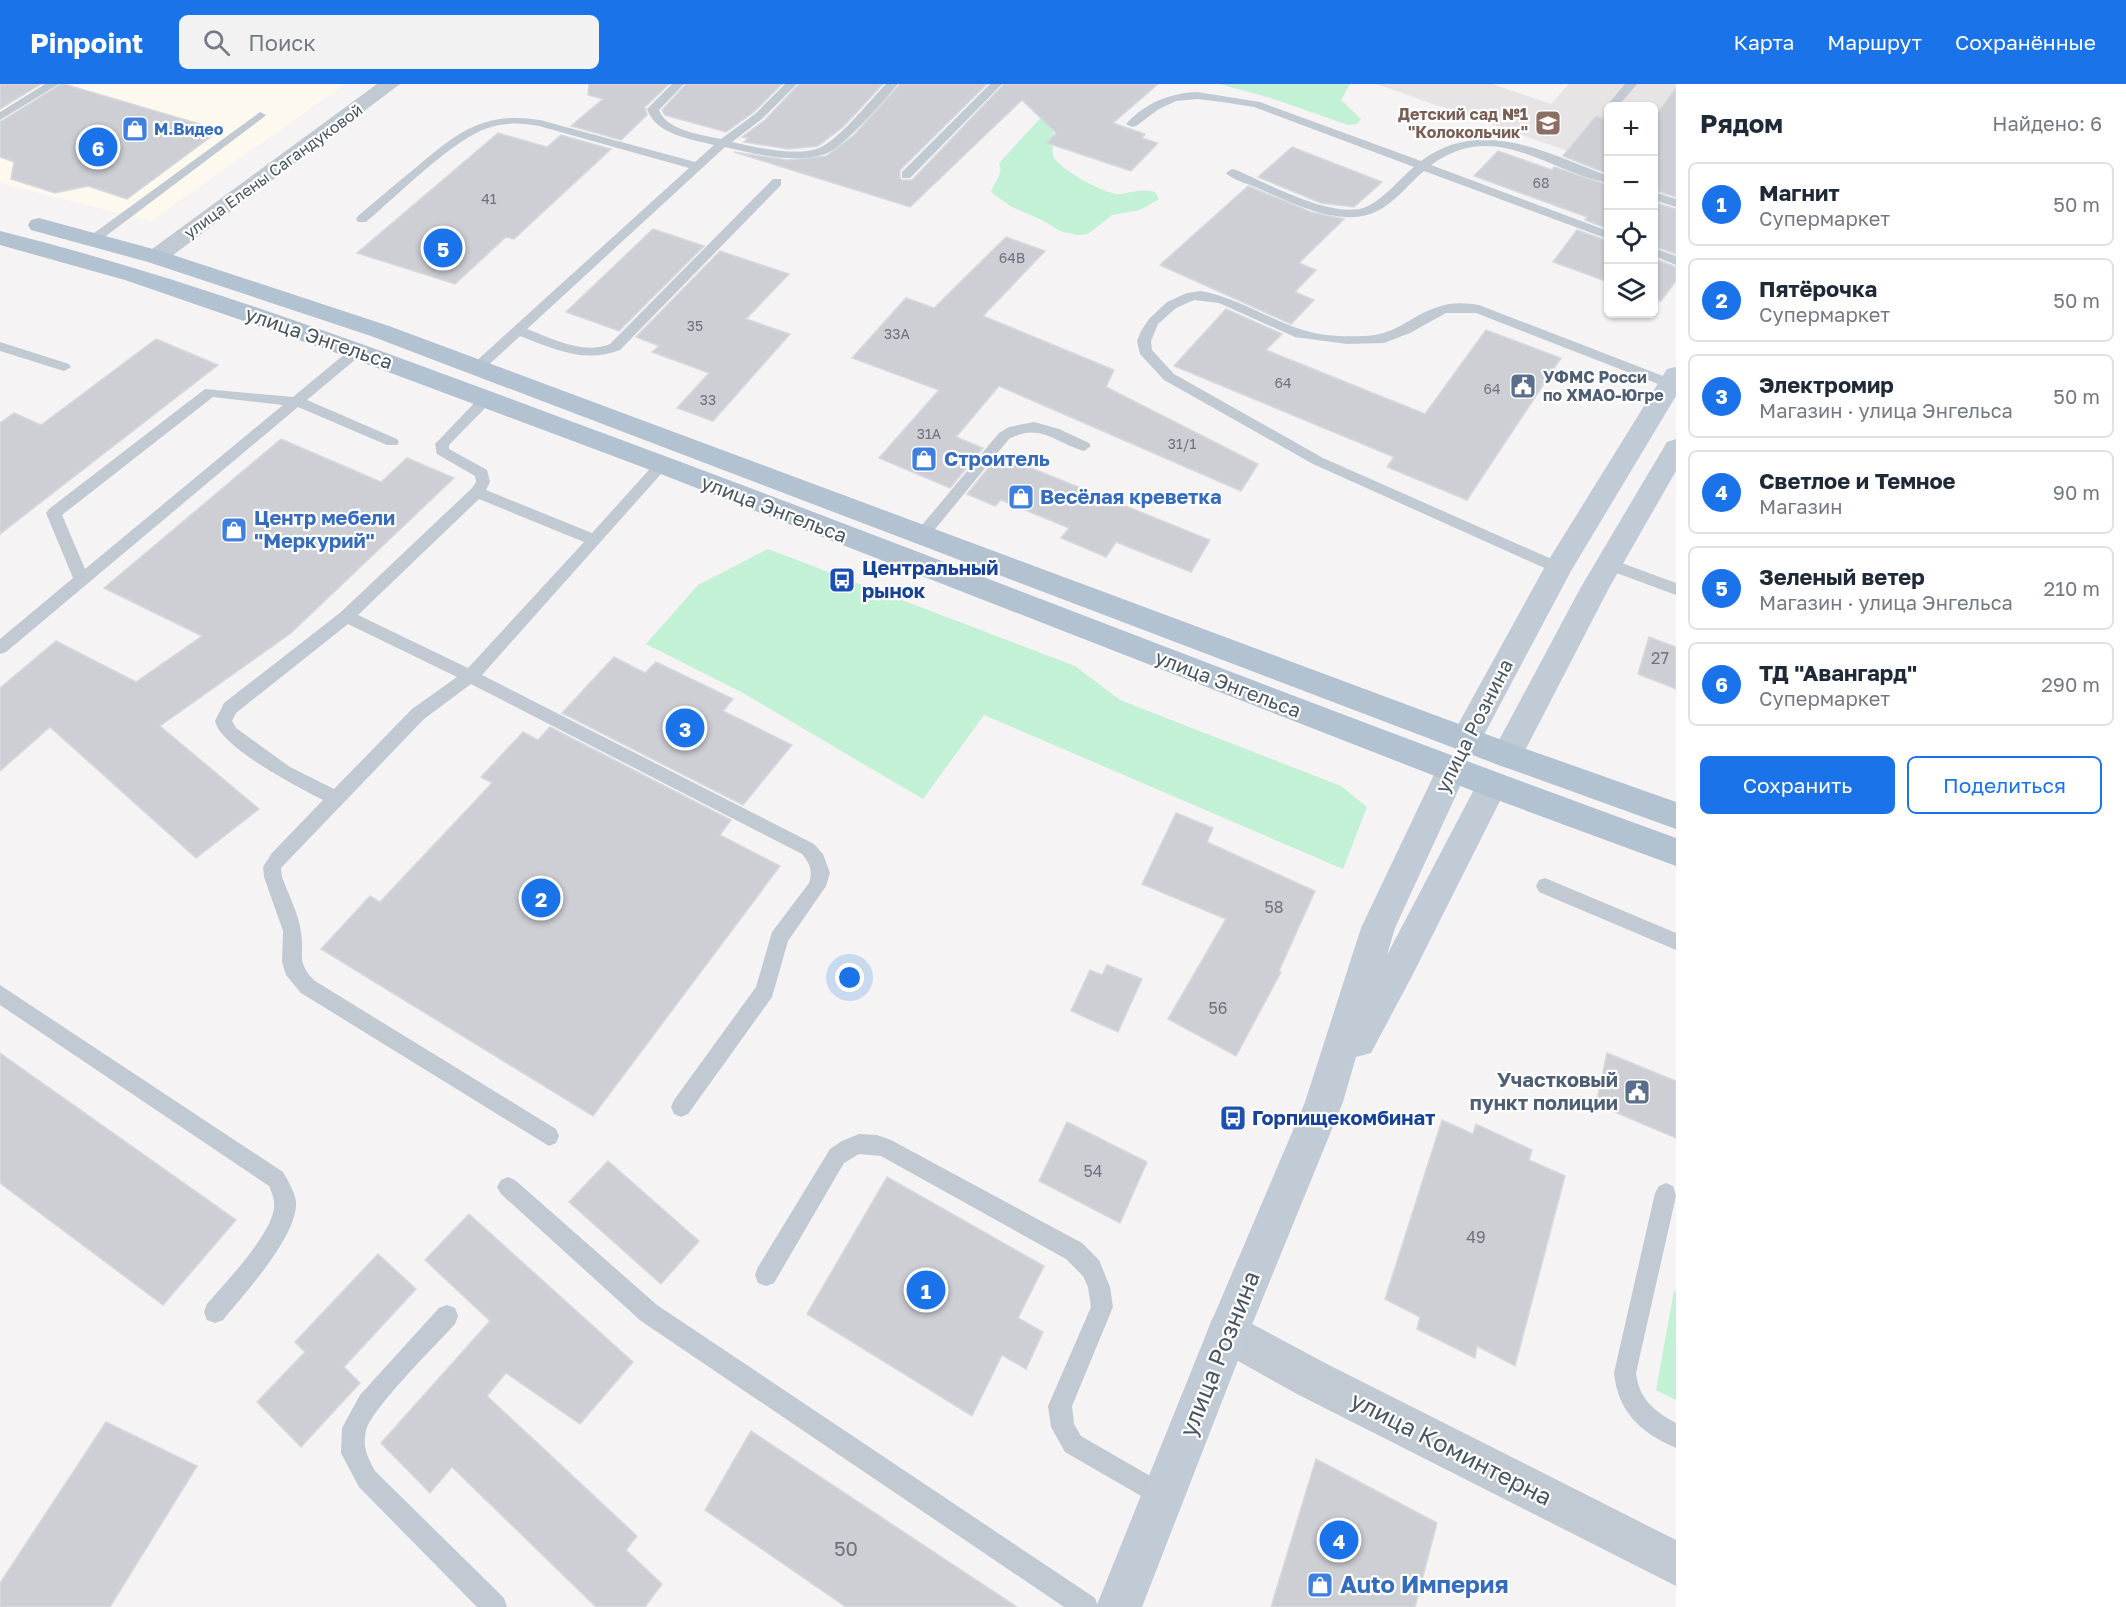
<!DOCTYPE html>
<html lang="ru">
<meta charset="utf-8">
<style>
body{margin:0;font-family:"Golos Text",sans-serif;background:#f2f2f3;color:#1f2937}
.controls{position:absolute;right:18px;top:18px;display:grid;overflow:hidden;border-radius:9px;box-shadow:0 2px 4px #0004}
.controls button{width:54px;height:54px;display:grid;place-items:center;padding:0;border:0;border-bottom:2px solid #e0e1e3;background:#fff;color:#1f2937;font:30px sans-serif}
.you{position:absolute;left:850px;top:894px;width:21px;height:21px;margin:-15px;border:4px solid #fff;border-radius:50%;background:#1a73e8;box-shadow:0 0 0 9px #1a73e833}
.badge{display:grid;place-items:center;width:39px;height:39px;border-radius:50%;background:#1a73e8;color:#fff;font-size:20px;font-weight:700}
.pin{position:absolute;translate:-50% -50%;border:3px solid #fff;box-shadow:0 2px 6px #0006}
.list{margin:0;padding:0;list-style:none}
h2{display:flex;justify-content:space-between;align-items:center;height:78px;margin:0;padding:0 24px;font-size:26px}
h2 small{font-size:20px;font-weight:400;color:#747a83}
.list li{display:grid;grid-template-columns:39px 1fr auto;gap:18px;align-items:center;box-sizing:border-box;height:84px;margin:0 12px 12px;padding:0 12px;border:2px solid #e0e1e3;border-radius:9px}
.list b{display:block;font-size:22px;white-space:nowrap}
.list p{margin:0;font-size:20px;white-space:nowrap;color:#747a83}
.list em{font-size:20px;font-style:normal;color:#747a83}
.actions{display:flex;gap:12px;padding:18px 24px}
.actions a{flex:1;padding:14px 0;border:2px solid #1a73e8;border-radius:9px;text-align:center;font-size:21px;color:#1a73e8}
.actions .main{background:#1a73e8;color:#fff}
.icon{flex:none;width:33px;height:33px;fill:none;stroke:currentColor;stroke-width:2;stroke-linecap:round;stroke-linejoin:round}
.map{position:relative;flex:none;width:1676px;height:1523px;overflow:hidden}
header{display:flex;align-items:center;gap:36px;box-sizing:border-box;height:84px;padding:0 30px;background:#1a73e8;color:#fff}
header strong{font-size:28px}
nav{display:flex;gap:33px;margin-inline-start:auto;font-size:21px}
.search{width:420px;height:54px;background:#f2f2f3;display:flex;align-items:center;gap:15px;box-sizing:border-box;padding:0 21px;border-radius:9px;color:#747a83;font-size:22px}
main{display:flex}
aside{flex:1;background:#fff}
.map>svg:first-child{display:block}
.commercial{fill:#fdf9ef}
.education{fill:#e6e4e5}
.green{fill:#c3f1d5}
.building{fill:#cdcfd5;stroke:#d7d9de;stroke-width:1.5}
.lines{fill:none;stroke-linecap:round;stroke-linejoin:round}
.service{fill:#c1cad2;fill-rule:evenodd}
.minor{fill:#c1cad2;fill-rule:evenodd}
.tertiary{fill:#c1cad2;fill-rule:evenodd}
.secondary{fill:#c1cbd6;fill-rule:evenodd}
.primary{fill:#b3c2d1;fill-rule:evenodd}
.labels{text-anchor:middle;stroke-width:4.5;stroke-linejoin:round;paint-order:stroke}
.far-number-label{font-size:14px;fill:#6b747e}
.far-education-label{font-size:16px;font-weight:bold;fill:#785e54;stroke:#fff;text-anchor:end}
.far-shop-label{font-size:16px;font-weight:bold;fill:#366cbe;stroke:#fff;text-anchor:start}
.far-street-label{font-size:16px;fill:#4a5661;stroke:#fff}
.far-service-label{font-size:16px;font-weight:bold;fill:#4e5e75;stroke:#fff;text-anchor:start}
.number-label{font-size:16px;fill:#6b747e}
.street-label{font-size:20px;fill:#4a5661;stroke:#fff}
.shop-label{font-size:20px;font-weight:bold;fill:#366cbe;stroke:#fff;text-anchor:start}
.transit-label{font-size:20px;font-weight:bold;fill:#164399;stroke:#fff;text-anchor:start}
.service-label{font-size:20px;font-weight:bold;fill:#4e5e75;stroke:#fff;text-anchor:end}
.near-number-label{font-size:20px;fill:#6b747e}
.near-street-label{font-size:24px;fill:#4a5661;stroke:#fff}
.near-shop-label{font-size:24px;font-weight:bold;fill:#366cbe;stroke:#fff;text-anchor:start}
</style>
<header>
<strong>Pinpoint</strong>
<div class="search"><svg class="icon" aria-label="search" viewBox="0 0 24 24"><circle cx="10" cy="10" r="6"/><path d="M15 15l6 6"/></svg>Поиск</div>
<nav><a>Карта</a><a>Маршрут</a><a>Сохранённые</a></nav>
</header>
<main>
<div class="map">
<svg width="1676" height="1523" viewBox="0 0 1676 1523">
<rect width="100%" height="100%" fill="#f5f3f3"/>
<!-- commercial -->
<polygon class="commercial" points="28,0 345,0 151,137 0,99 0,17"/>
<!-- education -->
<polygon class="education" points="1376,0 1492,0 1551,20 1569,0 1676,0 1676,104 1654,96 1654,22 1608,22 1608,81"/>
<!-- green -->
<g class="green">
<path d="M1072,0H1081L1054,29C1054,38 1052,64 1053,71C1055,83 1106,111 1119,110C1133,109 1139,104 1155,108L1159,115L1140,126L1112,131L1088,150L1078,151L1060,147L1042,136L1010,122L991,108C994,98 1004,90 999,79Z"/>
<polygon points="1219,0 1350,0 1341,16 1361,35 1357,40 1348,41 1271,14"/>
<polygon points="768,465 1075,582 1120,616 1341,702 1367,723 1343,785 984,631 923,715 743,609 646,560 698,501"/>
<polygon points="1674,1207 1676,1208 1676,1316 1656,1306"/>
</g>
<!-- building -->
<g class="building">
<polygon points="0,0 41,0 0,25"/>
<polygon points="61,0 64,0 220,46 127,115 88,102 55,109 11,95 14,78 0,73 0,38"/>
<polygon points="589,0 669,0 645,23 647,31 621,56 571,42 603,15 588,11"/>
<polygon points="686,0 782,0 754,28 726,48 665,31 662,26"/>
<polygon points="799,0 883,0 843,43 818,62 788,65 744,58 748,54 742,53 765,36"/>
<polygon points="900,0 987,0 900,86 900,94 902,96 912,96 1004,0 1158,0 1113,39 1145,50 1142,54 1158,59 1131,87 1047,59 1056,49 1022,16 910,123 734,68 788,76 826,72 854,51"/>
<polygon points="1676,4 1676,113 1653,106 1653,35"/>
<polygon points="1596,32 1608,36 1608,90 1563,72"/>
<polygon points="498,49 547,63 561,51 611,65 514,155 506,153 455,200 357,169"/>
<polygon points="1292,63 1382,98 1354,123 1321,119 1258,93"/>
<polygon points="1498,67 1552,86 1554,83 1608,101 1608,145 1585,136 1587,133 1474,92"/>
<polygon points="1248,102 1311,128 1344,135 1299,179 1316,186 1295,208 1314,216 1291,240 1160,181"/>
<polygon points="1653,118 1676,125 1676,170 1653,162"/>
<polygon points="653,145 704,162 619,247 566,228"/>
<polygon points="1577,146 1608,157 1608,198 1553,178"/>
<polygon points="1006,153 1045,167 983,232 1114,286 1106,303 1258,380 1241,407 999,302 956,353 983,364 950,404 879,374 939,306 852,274 906,214 934,224"/>
<polygon points="720,167 789,190 746,235 790,250 713,337 677,324 709,289 652,268 659,262 636,253"/>
<polygon points="1653,174 1676,183 1676,197 1661,217 1653,214"/>
<polygon points="1226,225 1282,250 1266,266 1425,330 1486,246 1561,274 1467,416 1387,383 1394,373 1174,282"/>
<polygon points="156,255 218,281 0,450 0,339 14,329 41,341"/>
<polygon points="281,355 381,398 407,374 454,394 291,549 160,642 259,725 196,774 50,643 0,687 0,604 56,557 136,598 202,552 104,504"/>
<polygon points="999,371 1210,456 1191,488 1116,458 1106,473 1061,454 1069,444 1001,416 995,422 967,410"/>
<polygon points="1649,553 1676,563 1676,605 1638,590"/>
<polygon points="614,573 645,589 656,578 733,615 723,627 792,661 743,721 562,629"/>
<polygon points="550,643 731,736 720,751 780,782 593,1032 321,865 370,812 380,818 492,699 481,693 523,648 538,656"/>
<polygon points="1176,729 1213,744 1207,758 1315,807 1279,887 1281,888 1236,972 1168,935 1226,835 1142,800"/>
<polygon points="1107,881 1142,895 1118,948 1071,927 1090,886 1102,891"/>
<polygon points="0,969 236,1136 163,1221 0,1099"/>
<polygon points="1607,969 1676,997 1676,1054 1596,1020"/>
<polygon points="1442,1036 1473,1050 1476,1040 1532,1066 1529,1076 1565,1092 1515,1282 1477,1262 1475,1274 1417,1245 1420,1233 1385,1215"/>
<polygon points="1067,1038 1147,1078 1120,1139 1039,1097"/>
<polygon points="608,1077 699,1157 661,1200 569,1118"/>
<polygon points="887,1093 1044,1182 1018,1234 1043,1248 1026,1285 1002,1271 972,1332 807,1230"/>
<polygon points="469,1130 633,1278 580,1340 506,1289 487,1312 637,1452 626,1466 662,1500 645,1523 596,1523 452,1383 430,1409 381,1359 490,1237 425,1176"/>
<polygon points="378,1170 416,1205 344,1283 360,1299 301,1363 257,1318 305,1268 295,1258"/>
<polygon points="106,1338 197,1382 110,1523 0,1523 0,1499"/>
<polygon points="751,1347 1017,1523 846,1523 705,1426"/>
<polygon points="1316,1375 1437,1439 1415,1523 1271,1523"/>
</g>
<g class="lines">
<!-- service -->
<g class="service">
<polygon points="45,0 59,0 0,36 0,28"/>
<path d="M672,0H684L659,26C666,46 701,51 721,55L755,30L785,0H797L763,34L732,58C754,63 798,73 819,64C839,56 870,16 886,0H898C885,16 843,64 825,70C794,80 756,70 725,63L527,245C554,255 582,271 610,260L773,95H781V101L620,266C584,280 554,265 520,252L483,286H473L471,283L473,280L689,84L539,42C522,39 505,38 488,44C453,55 397,112 366,138H358L356,135L358,132C378,115 398,98 419,81C458,48 485,27 540,36L695,78L714,61C691,55 656,51 647,25Z"/>
<polygon points="990,0 1002,0 910,94 902,94 902,88"/>
<polygon points="1625,0 1637,0 1619,21 1611,21 1609,19"/>
<path d="M1197,8L1260,18L1421,77C1481,32 1547,69 1608,92V99C1546,87 1495,34 1431,81L1608,147V155L1424,87C1407,101 1392,123 1370,130C1334,142 1288,117 1255,103C1246,99 1233,96 1226,89L1232,85L1236,86C1267,99 1336,138 1368,122C1386,113 1399,95 1414,83L1254,23L1222,18L1197,15L1176,17L1159,25L1136,42L1132,43L1126,40C1145,19 1170,9 1197,8Z"/>
<polygon points="260,28 266,31 264,33 98,158 90,158 88,155 90,152"/>
<polygon points="1654,108 1676,115 1676,123 1654,116"/>
<polygon points="1654,164 1676,172 1676,181 1654,172"/>
<path d="M1201,207C1238,214 1268,235 1303,246C1321,252 1344,253 1363,252C1396,252 1409,232 1438,223C1452,218 1465,219 1479,221L1676,297V303H1666L1476,229H1446L1410,249L1384,259L1347,260L1295,253L1219,219L1194,216L1176,224L1158,240L1151,257L1152,266L1174,290L1323,374L1563,480L1566,484L1563,488L1558,490L1313,380L1164,296L1140,270L1137,257L1141,247L1149,235L1167,218L1187,209Z"/>
<polygon points="0,258 69,280 71,283 64,287 0,267"/>
<path d="M357,263L362,264L364,267L362,270L307,316L397,355L399,358L397,361H387L298,323L6,568L0,570V555L73,494L46,429L49,425L205,305L293,313L352,264ZM213,313L283,321L85,485L62,431Z"/>
<path d="M486,310L491,312L493,315L491,318L449,361V365L487,386L490,398L486,406L592,449L657,377H667L669,381L482,591L814,760L823,770L830,789L826,802L788,857L772,913L688,1030L681,1033L674,1030L671,1023L674,1016L756,903L772,848L809,799C813,786 810,780 802,770L471,600L424,635L281,784L282,793C288,810 299,830 301,848C305,872 295,877 315,897L556,1045L559,1052L556,1059L549,1062L301,909L286,891L282,878L283,847L264,793L263,783L272,769L323,716C298,703 221,664 215,637L224,619L341,528L472,404L476,398L475,392L437,370L435,360L481,312ZM479,415L584,458L468,584L358,531ZM348,540L457,593L412,625L334,705L290,683L236,644L232,637L236,629Z"/>
<path d="M1034,338L1059,345L1089,359L1091,362L1084,367C1055,359 1040,338 1009,355L927,455H917L914,451L917,447L999,349L1009,343Z"/>
<polygon points="1608,474 1676,499 1676,511 1603,484 1600,480 1603,476"/>
<polygon points="1545,794 1676,849 1676,866 1539,808 1536,802 1539,796"/>
<path d="M0,901L283,1088C288,1097 295,1108 296,1118C298,1152 244,1210 223,1236L215,1239L207,1236L204,1228L207,1220C226,1198 266,1156 273,1129C276,1119 273,1111 269,1102L0,921Z"/>
<polygon points="859,1050 877,1051 891,1056 1082,1159 1099,1176 1110,1203 1113,1223 1072,1322 1074,1340 1081,1352 1171,1404 1175,1412 1171,1420 1163,1424 1155,1420 1065,1368 1051,1343 1048,1322 1091,1223 1088,1203 1083,1192 1066,1175 881,1072 859,1070 844,1079 774,1199 766,1202 758,1199 755,1191 758,1183 830,1065 842,1057"/>
<polygon points="508,1093 515,1096 657,1221 1095,1514 1098,1523 1064,1523 641,1237 501,1110 497,1103 501,1096"/>
<path d="M1666,1099L1673,1102L1676,1112L1636,1289C1639,1315 1654,1327 1676,1339V1364C1641,1349 1618,1328 1614,1289L1655,1109L1659,1102Z"/>
<path d="M447,1221L455,1224L458,1232L455,1240C437,1260 370,1326 366,1347C362,1363 368,1374 375,1387L504,1514L507,1523H477L359,1403L341,1369L342,1344L360,1311L439,1224Z"/>
</g>
<!-- minor -->
<polygon class="minor" points="377,0 400,0 164,178 156,180 148,178 144,173 148,168"/>
<!-- tertiary -->
<polygon class="tertiary" points="1228,1227 1327,1280 1676,1456 1676,1502 1297,1310 1213,1263 1207,1248 1213,1233"/>
<!-- secondary -->
<g class="secondary">
<polygon points="1676,283 1676,312 1571,487 1477,664 1466,667 1455,664 1450,655 1548,477 1667,285"/>
<polygon points="1676,355 1676,387 1609,504 1518,680 1507,684 1496,680 1491,671 1581,503 1667,358"/>
<polygon points="1452,672 1463,676 1468,685 1395,844 1387,871 1481,692 1492,688 1503,692 1508,701 1412,892 1371,969 1356,973 1343,1018 1249,1248 1142,1523 1096,1523 1207,1248 1305,1018 1361,844 1441,676"/>
</g>
<!-- primary -->
<g class="primary">
<polygon points="39,134 164,168 389,242 1518,662 1676,718 1676,745 1496,680 371,252 148,178 31,146 28,141 31,136"/>
<path d="M0,147C209,199 410,278 611,352C967,484 1319,625 1676,754V782L1481,710L653,387L348,273L125,196L0,161Z"/>
</g>
</g>
<!-- icons -->
<defs>
<symbol id="school-square" viewBox="-11 -11 22 22"><rect x="-9" y="-9" width="18" height="18" rx="4" fill="#8d6e63" stroke="#fff"/><path d="M0-5L7-2L0 1L-7-2ZM-4 1L0 2.5L4 1V4Q0 6-4 4Z" fill="#fff"/></symbol>
<symbol id="shop-square" viewBox="-11 -11 22 22"><rect x="-9" y="-9" width="18" height="18" rx="4" fill="#3f7fe0" stroke="#fff"/><path d="M-5-2.5h2.3a2.7 3.5 0 0 1 5.4 0H5L5.5 6h-11ZM-1.5-2.5h3a1.5 2.3 0 0 0-3 0Z" fill="#fff"/></symbol>
<symbol id="civic-square" viewBox="-11 -11 22 22"><rect x="-9" y="-9" width="18" height="18" rx="4" fill="#5c6f8a" stroke="#fff"/><path d="M-.6-6.5H3V-4.5H.6V-3L4-1V1h2V6H-6V1h2V-1L-.6-3ZM-1.2 2.5V6h2.4V2.5Z" fill="#fff"/></symbol>
<symbol id="bus-square" viewBox="-11 -11 22 22"><rect x="-9" y="-9" width="18" height="18" rx="4" fill="#1a4fb4" stroke="#fff"/><path d="M-5-6H5V4H4V6H2V4H-2V6H-4V4H-5ZM-3.5-4V0h7V-4ZM-3.5 1.2v1.5H-2V1.2ZM2 1.2v1.5H3.5V1.2Z" fill="#fff"/></symbol>
</defs>
<g fill-rule="evenodd">
<use href="#school-square" x="1533" y="24" width="30" height="30"/>
<use href="#shop-square" x="120" y="30" width="30" height="30"/>
<use href="#civic-square" x="1508" y="287" width="30" height="30"/>
<use href="#shop-square" x="909" y="360" width="30" height="30"/>
<use href="#shop-square" x="1006" y="398" width="30" height="30"/>
<use href="#shop-square" x="219" y="431" width="30" height="30"/>
<use href="#bus-square" x="827" y="481" width="30" height="30"/>
<use href="#civic-square" x="1622" y="993" width="30" height="30"/>
<use href="#bus-square" x="1218" y="1019" width="30" height="30"/>
<use href="#shop-square" x="1305" y="1486" width="30" height="30"/>
</g>
<g class="labels">
<!-- far-number labels -->
<g class="far-number-label">
<text x="1541" y="104">68</text>
<text x="489" y="120">41</text>
<text x="1012" y="179">64В</text>
<text x="695" y="247">35</text>
<text x="897" y="255">33А</text>
<text x="1283" y="304">64</text>
<text x="1492" y="310">64</text>
<text x="708" y="321">33</text>
<text x="929" y="355">31А</text>
<text x="1182" y="365">31/1</text>
</g>
<!-- far-education labels -->
<g class="far-education-label">
<text x="1528" y="36">Детский сад №1<tspan x="1528" dy="18">"Колокольчик"</tspan></text>
</g>
<!-- far-shop labels -->
<g class="far-shop-label">
<text x="154" y="51">М.Видео</text>
</g>
<!-- far-street labels -->
<g class="far-street-label">
<text transform="translate(273 87) rotate(-36)" y="6">улица Елены Сагандуковой</text>
</g>
<!-- far-service labels -->
<g class="far-service-label">
<text x="1543" y="299">УФМС Росси<tspan x="1543" dy="18">по ХМАО-Югре</tspan></text>
</g>
<!-- number labels -->
<g class="number-label">
<text x="1660" y="580">27</text>
<text x="1274" y="829">58</text>
<text x="1218" y="930">56</text>
<text x="1093" y="1093">54</text>
<text x="1476" y="1159">49</text>
</g>
<!-- street labels -->
<g class="street-label">
<text transform="translate(319 254) rotate(19)" y="7">улица Энгельса</text>
<text transform="translate(774 425) rotate(21)" y="7">улица Энгельса</text>
<text transform="translate(1228 600) rotate(21)" y="7">улица Энгельса</text>
<text transform="translate(1474 642) rotate(-63)" y="7">улица Рознина</text>
</g>
<!-- shop labels -->
<g class="shop-label">
<text x="944" y="382">Строитель</text>
<text x="1040" y="420">Весёлая креветка</text>
<text x="254" y="441">Центр мебели<tspan x="254" dy="23">"Меркурий"</tspan></text>
</g>
<!-- transit labels -->
<g class="transit-label">
<text x="862" y="491">Центральный<tspan x="862" dy="23">рынок</tspan></text>
<text x="1252" y="1041">Горпищекомбинат</text>
</g>
<!-- service labels -->
<g class="service-label">
<text x="1618" y="1003">Участковый<tspan x="1618" dy="23">пункт полиции</tspan></text>
</g>
<!-- near-number labels -->
<g class="near-number-label">
<text x="846" y="1472">50</text>
</g>
<!-- near-street labels -->
<g class="near-street-label">
<text transform="translate(1220 1270) rotate(-68)" y="8">улица Рознина</text>
<text transform="translate(1451 1365) rotate(27)" y="8">улица Коминтерна</text>
</g>
<!-- near-shop labels -->
<g class="near-shop-label">
<text x="1340" y="1509">Auto Империя</text>
</g>
</g>
</svg>
<div class="controls">
<button>+</button>
<button>−</button>
<button><svg class="icon" aria-label="locate" viewBox="0 0 24 24"><circle cx="12" cy="12" r="6"/><path d="M12 2v4M12 18v4M2 12h4M18 12h4"/></svg></button>
<button><svg class="icon" aria-label="layers" viewBox="0 0 24 24"><path d="M12 4l9 5-9 5-9-5zM3 14l9 5 9-5"/></svg></button>
</div>
<div class="you"></div>
<div class="pin badge" style="left:926px;top:1206px">1</div>
<div class="pin badge" style="left:541px;top:814px">2</div>
<div class="pin badge" style="left:685px;top:644px">3</div>
<div class="pin badge" style="left:1339px;top:1456px">4</div>
<div class="pin badge" style="left:443px;top:164px">5</div>
<div class="pin badge" style="left:98px;top:63px">6</div>
</div>
<aside>
<h2>Рядом<small>Найдено: 6</small></h2>
<ul class="list">
<li><span class="badge">1</span><div><b>Магнит</b><p>Супермаркет</p></div><em>50 m</em></li>
<li><span class="badge">2</span><div><b>Пятёрочка</b><p>Супермаркет</p></div><em>50 m</em></li>
<li><span class="badge">3</span><div><b>Электромир</b><p>Магазин · улица Энгельса</p></div><em>50 m</em></li>
<li><span class="badge">4</span><div><b>Светлое и Темное</b><p>Магазин</p></div><em>90 m</em></li>
<li><span class="badge">5</span><div><b>Зеленый ветер</b><p>Магазин · улица Энгельса</p></div><em>210 m</em></li>
<li><span class="badge">6</span><div><b>ТД &quot;Авангард&quot;</b><p>Супермаркет</p></div><em>290 m</em></li>
</ul>
<div class="actions"><a class="main">Сохранить</a><a>Поделиться</a></div>
</aside>
</main>
